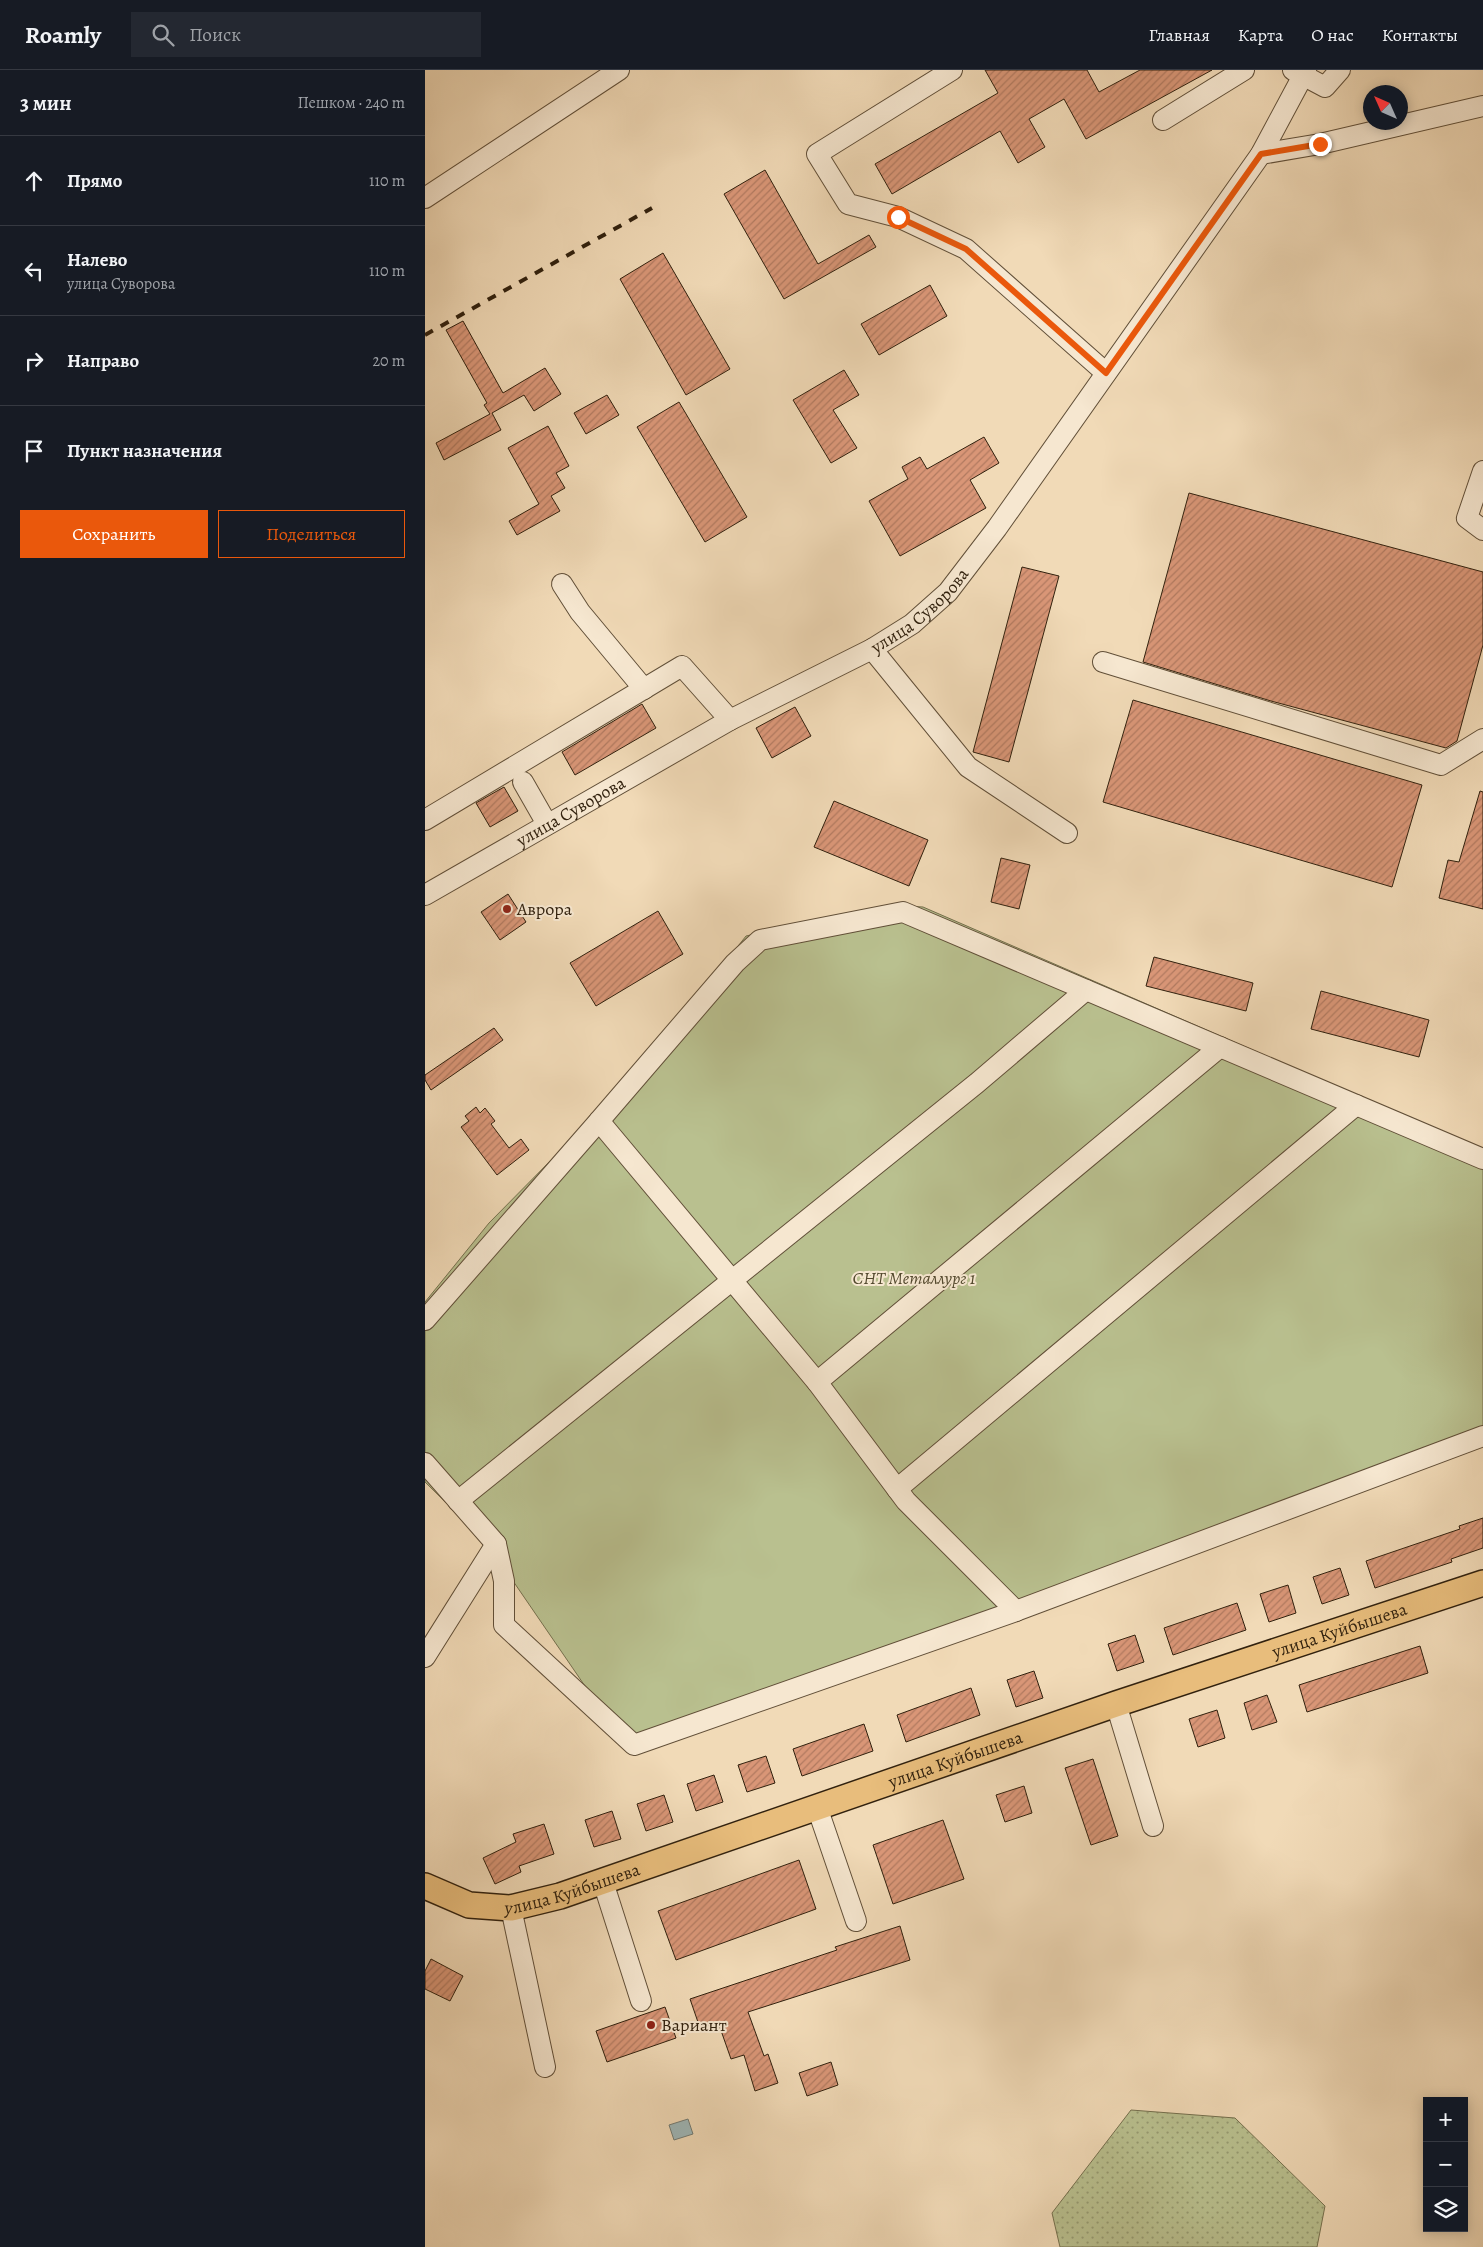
<!DOCTYPE html>
<html lang="ru">
<meta charset="utf-8">
<style>
body{margin:0;font-family:Alegreya,serif;background:#242831;color:#f1f3f6}
.controls{position:absolute;right:15px;bottom:15px;display:grid;overflow:hidden;border-radius:0px;box-shadow:0 2px 12px #0003}
.controls button{width:45px;height:45px;display:grid;place-items:center;padding:0;border:0;border-bottom:1px solid #363941;background:#171b24;color:#f1f3f6;font:25px sans-serif}
.compass{position:absolute;left:938px;top:15px;width:45px;height:45px;border-radius:50%;background:#171b24;box-shadow:0 2px 12px #0003;rotate:315deg}
.stop{position:absolute;width:15px;height:15px;margin:-11px;border:4px solid #ea580c;border-radius:50%;background:#fff}
.stop.end{background:#ea580c;border-color:#fff;box-shadow:0 1px 5px #0008}
.list{margin:0;padding:0;list-style:none}
h2{display:flex;justify-content:space-between;align-items:center;height:65px;margin:0;padding:0 20px;font-size:21px}
h2 small{font-size:16px;font-weight:400;color:#9ea1a6}
.list li{display:grid;grid-template-columns:32px 1fr auto;gap:15px;align-items:center;box-sizing:border-box;height:90px;padding:0 20px;border-top:1px solid #363941}
.list b{display:block;font-size:19px;white-space:nowrap}
.list p{margin:0;font-size:16px;white-space:nowrap;color:#9ea1a6}
.list em{font-size:16px;font-style:normal;color:#9ea1a6}
.actions{display:flex;gap:10px;padding:15px 20px}
.actions a{flex:1;padding:11px 0;border:1px solid #ea580c;border-radius:0px;text-align:center;font-size:18px;color:#ea580c}
.actions .main{background:#ea580c;color:#fff}
.icon{flex:none;width:28px;height:28px;fill:none;stroke:currentColor;stroke-width:2;stroke-linecap:round;stroke-linejoin:round}
.map{position:relative;flex:none;width:1058px;height:2177px;overflow:hidden}
header{display:flex;align-items:center;gap:30px;box-sizing:border-box;height:70px;padding:0 25px;background:#171b24;border-bottom:1px solid #363941}
header strong{font-size:24px}
nav{display:flex;gap:28px;margin-inline-start:auto;font-size:18px}
.search{width:350px;height:45px;background:#242831;display:flex;align-items:center;gap:12px;box-sizing:border-box;padding:0 18px;border-radius:0px;color:#9ea1a6;font-size:19px}
main{display:flex}
aside{flex:1;background:#171b24}
.map>svg:first-child{display:block}
.grass{fill:url(#grass-dots);stroke:#75704e}
.garden{fill:#b9c08f;stroke:#75704e}
.water{fill:#9fb8b9;stroke:#737c75}
.building{fill:url(#building-hatch);stroke:#31210e}
.lines{fill:none;stroke-linecap:round;stroke-linejoin:round}
.minor-casing{stroke:#614f38;stroke-width:22}
.major-casing{stroke:#31210e;stroke-width:28}
.minor{stroke:#f6e7d0;stroke-width:20}
.major{stroke:#e8bd7c;stroke-width:25}
.rail{stroke:#31210e;stroke-width:4;stroke-dasharray:9 9;stroke-linecap:butt}
.route{stroke:#ea580c;stroke-width:6}
.poi-dot{fill:#8f2418;stroke:#f6e7d0;stroke-width:2}
.labels{text-anchor:middle;stroke-width:4;stroke-linejoin:round;paint-order:stroke}
.street-label{font-size:18px;fill:#31210e;stroke:#f6e7d0}
.poi-label{font-size:18px;fill:#31210e;stroke:#f6e7d0;text-anchor:start}
.park-label{font-size:18px;font-style:italic;fill:#53492e;stroke:#f6e7d0}
</style>
<header>
<strong>Roamly</strong>
<div class="search"><svg class="icon" aria-label="search" viewBox="0 0 24 24"><circle cx="10" cy="10" r="6"/><path d="M15 15l6 6"/></svg>Поиск</div>
<nav><a>Главная</a><a>Карта</a><a>О нас</a><a>Контакты</a></nav>
</header>
<main>
<aside>
<h2>3 мин<small>Пешком · 240 m</small></h2>
<ul class="list">
<li><svg class="icon" aria-label="ahead" viewBox="0 0 24 24"><path d="M12 20V5M6 11l6-6 6 6"/></svg><div><b>Прямо</b></div><em>110 m</em></li>
<li><svg class="icon" aria-label="left" viewBox="0 0 24 24"><path d="M17 20v-9H6M10 6l-5 5 5 5"/></svg><div><b>Налево</b><p>улица Суворова</p></div><em>110 m</em></li>
<li><svg class="icon" aria-label="right" viewBox="0 0 24 24"><path d="M7 20v-9h11M14 6l5 5-5 5"/></svg><div><b>Направо</b></div><em>20 m</em></li>
<li><svg class="icon" aria-label="arrive" viewBox="0 0 24 24"><path d="M6 21V4h12l-3 4 3 4H6"/></svg><div><b>Пункт назначения</b></div></li>
</ul>
<div class="actions"><a class="main">Сохранить</a><a>Поделиться</a></div>
</aside>
<div class="map">
<svg width="1058" height="2177" viewBox="0 0 1058 2177">
<defs>
<pattern id="grass-dots" width="8" height="8" patternUnits="userSpaceOnUse" patternTransform="scale(1.25)"><rect width="8" height="8" fill="#b9c08f"/><path d="M2 2h.1M6 6h.1" fill="none" stroke="#979c73" stroke-width="1.8" stroke-linecap="round"/></pattern>
<pattern id="building-hatch" width="6" height="6" patternUnits="userSpaceOnUse" patternTransform="scale(1.25)"><rect width="6" height="6" fill="#d99677"/><path d="M-1 1l2-2M0 6l6-6M5 7l2-2" fill="none" stroke="#b17a60"/></pattern>
</defs>
<rect width="100%" height="100%" fill="#f1dab7"/>
<filter id="stains"><feTurbulence type="fractalNoise" baseFrequency=".004" numOctaves="4"/><feColorMatrix values="0 0 0 0 .2 0 0 0 0 .09 0 0 0 0 .02 0 0 0 .5 -.17"/></filter>
<radialGradient id="worn" r=".72"><stop offset=".6" stop-color="#630" stop-opacity="0"/><stop offset="1" stop-color="#630" stop-opacity=".3"/></radialGradient>
<!-- grass -->
<polygon class="grass" points="706,2040 810,2048 900,2136 892,2177 635,2177 627,2143"/>
<!-- garden -->
<polygon class="garden" points="463,835 498,837 1058,1080 1058,1371 199,1673 62,1473 0,1412 0,1232 64,1153 215,1000 321,866"/>
<!-- water -->
<polygon class="water" points="263,2049 268,2064 249,2070 244,2055"/>
<!-- building -->
<g class="building">
<polygon points="560,0 662,0 674,22 715,0 787,0 661,69 639,29 604,49 620,77 593,93 575,61 467,124 450,94 573,23"/>
<polygon points="340,100 393,194 444,165 451,177 359,229 299,124"/>
<polygon points="238,183 305,299 261,325 195,209"/>
<polygon points="505,215 522,246 454,285 436,254"/>
<polygon points="38,251 78,323 120,298 136,324 109,341 99,325 67,343 76,360 19,390 11,373 65,344 59,335 62,333 21,260"/>
<polygon points="419,300 434,325 408,340 432,378 406,393 368,330"/>
<polygon points="182,325 194,345 161,364 149,343"/>
<polygon points="254,332 322,447 280,472 212,357"/>
<polygon points="123,356 144,396 131,403 140,418 126,426 135,441 92,465 84,451 114,434 83,378"/>
<polygon points="559,367 574,393 545,410 561,438 475,486 444,431 483,409 477,397 495,387 502,399"/>
<polygon points="764,423 1058,502 1058,575 1032,671 1021,678 846,631 718,592"/>
<polygon points="597,497 634,506 584,692 548,682"/>
<polygon points="708,630 997,715 967,817 678,732"/>
<polygon points="217,634 231,658 150,705 137,682"/>
<polygon points="370,637 386,666 347,688 331,658"/>
<polygon points="79,717 93,741 65,757 51,733"/>
<polygon points="1055,721 1058,722 1058,839 1014,828 1023,790 1034,792"/>
<polygon points="409,731 503,770 484,816 389,777"/>
<polygon points="576,788 605,795 594,839 566,832"/>
<polygon points="83,824 101,852 75,870 56,842"/>
<polygon points="233,841 258,884 171,936 145,893"/>
<polygon points="729,887 828,913 821,941 721,916"/>
<polygon points="896,921 1004,950 994,987 886,959"/>
<polygon points="69,958 78,970 6,1020 0,1010 0,1005"/>
<polygon points="51,1037 55,1043 60,1038 70,1051 66,1054 84,1078 96,1069 104,1080 72,1105 36,1057 44,1051 40,1046"/>
<polygon points="1058,1448 1058,1478 1026,1489 1027,1492 950,1518 941,1491 1035,1459 1034,1456"/>
<polygon points="915,1498 924,1525 897,1534 888,1507"/>
<polygon points="863,1515 871,1543 844,1552 835,1524"/>
<polygon points="812,1533 821,1560 748,1585 739,1558"/>
<polygon points="710,1565 719,1592 692,1601 683,1574"/>
<polygon points="995,1576 1003,1603 882,1642 874,1615"/>
<polygon points="609,1601 618,1628 591,1637 582,1610"/>
<polygon points="546,1618 555,1645 481,1672 472,1645"/>
<polygon points="842,1625 852,1652 827,1660 819,1633"/>
<polygon points="792,1640 800,1668 773,1677 764,1649"/>
<polygon points="439,1654 448,1681 377,1706 368,1679"/>
<polygon points="341,1686 350,1713 322,1722 313,1695"/>
<polygon points="668,1689 693,1766 666,1775 640,1698"/>
<polygon points="289,1705 298,1732 271,1741 262,1714"/>
<polygon points="599,1716 607,1743 580,1752 571,1725"/>
<polygon points="239,1725 248,1752 221,1761 212,1734"/>
<polygon points="187,1741 196,1769 169,1777 160,1750"/>
<polygon points="518,1750 539,1809 468,1834 448,1775"/>
<polygon points="119,1754 129,1784 94,1796 96,1802 70,1814 58,1788 91,1772 88,1764"/>
<polygon points="374,1790 391,1839 251,1890 233,1841"/>
<polygon points="475,1856 485,1890 323,1942 339,1986 343,1984 353,2013 330,2021 319,1985 306,1989 293,1952 275,1958 265,1929 412,1880 410,1877"/>
<polygon points="6,1889 38,1906 25,1931 0,1919 0,1901"/>
<polygon points="240,1937 251,1968 182,1992 171,1961"/>
<polygon points="406,1992 413,2015 382,2026 374,2003"/>
</g>
<g class="lines">
<defs>
<g id="minor">
<polyline points="527,0 392,84 423,134 473,147 541,179 681,303"/>
<polyline points="868,0 900,17 915,0"/>
<polyline points="738,50 819,0"/>
<polyline points="836,84 895,74 1058,36"/>
<polyline points="0,128 194,0"/>
<polyline points="1058,401 1042,448 1058,460"/>
<polyline points="137,514 155,542 219,619"/>
<polyline points="447,579 543,697 642,763"/>
<polyline points="678,592 1016,695 1058,669"/>
<polyline points="98,712 122,754"/>
<polyline points="0,750 257,596 305,650"/>
<path id="s1" d="M0,825L305,650L447,579L487,554L523,522L572,458L836,84L881,0"/>
<polyline points="174,1051 310,893 335,870 478,842 1058,1089"/>
<polyline points="0,1250 174,1051 392,1312 481,1431 591,1541 209,1675 79,1555 79,1511 71,1474 0,1393"/>
<polyline points="392,1312 795,977"/>
<polyline points="472,1419 931,1035"/>
<polyline points="33,1431 552,1013 661,920"/>
<polyline points="591,1541 1058,1366"/>
<polyline points="0,1587 71,1474"/>
<polyline points="691,1634 728,1756"/>
<polyline points="392,1737 431,1851"/>
<polyline points="178,1812 216,1931"/>
<polyline points="86,1838 120,1997"/>
</g>
<g id="major">
<path id="s2" d="M0,1816L44,1835L86,1838L135,1826L691,1634L1058,1513"/>
</g>
</defs>
<!-- minor casing -->
<use href="#minor" class="minor-casing"/>
<!-- major casing -->
<use href="#major" class="major-casing"/>
<!-- minor -->
<use href="#minor" class="minor"/>
<!-- major -->
<use href="#major" class="major"/>
<!-- rail -->
<polyline class="rail" points="0,265 227,138"/>
</g>
<g class="lines">
<!-- route -->
<polyline class="route" points="473,147 541,179 681,303 836,84 895,74"/>
</g>
<!-- markers -->
<g class="poi-dot">
<circle cx="82" cy="839" r="5"/>
<circle cx="226" cy="1955" r="5"/>
</g>
<g class="labels">
<!-- street labels -->
<g class="street-label">
<text dy="6" stroke="none"><textPath href="#s1" startOffset="572">улица Суворова</textPath></text>
<text dy="6" stroke="none"><textPath href="#s1" startOffset="168">улица Суворова</textPath></text>
<text dy="6" stroke="none"><textPath href="#s2" startOffset="964">улица Куйбышева</textPath></text>
<text dy="6" stroke="none"><textPath href="#s2" startOffset="559">улица Куйбышева</textPath></text>
<text dy="6" stroke="none"><textPath href="#s2" startOffset="154">улица Куйбышева</textPath></text>
</g>
<!-- poi labels -->
<g class="poi-label">
<text x="92" y="845">Аврора</text>
<text x="236" y="1961">Вариант</text>
</g>
<!-- park labels -->
<g class="park-label">
<text x="489" y="1214">СНТ Металлург 1</text>
</g>
</g>
<rect width="100%" height="100%" filter="url(#stains)"/>
<rect width="100%" height="100%" fill="url(#worn)"/>
</svg>
<div class="controls">
<button>+</button>
<button>−</button>
<button><svg class="icon" aria-label="layers" viewBox="0 0 24 24"><path d="M12 4l9 5-9 5-9-5zM3 14l9 5 9-5"/></svg></button>
</div>
<svg class="compass" viewBox="-18 -18 36 36"><path d="M0-13l5 13h-10z" fill="#e53935"/><path d="M0 13l5-13h-10z" fill="#9ea1a6"/></svg>
<div class="stop" style="left:473px;top:147px"></div>
<div class="stop end" style="left:895px;top:74px"></div>
</div>
</main>
